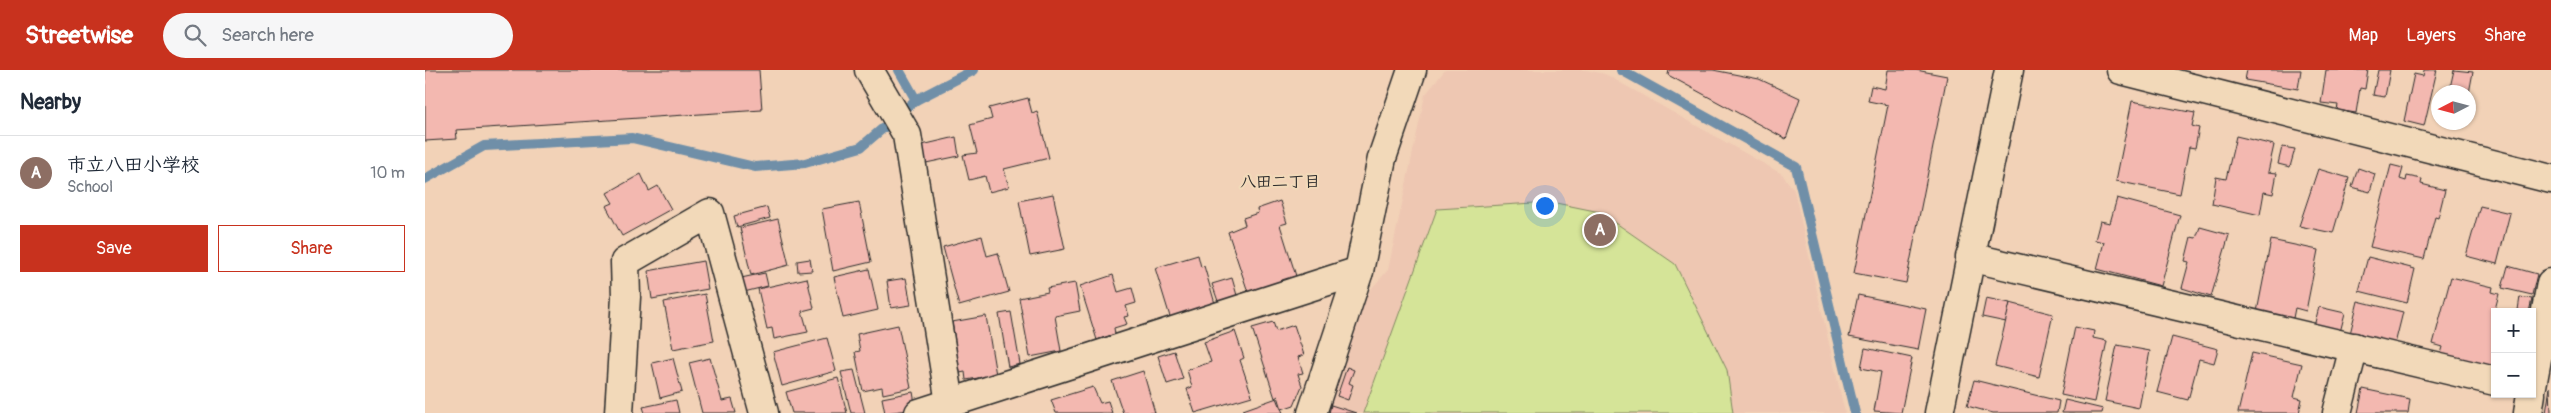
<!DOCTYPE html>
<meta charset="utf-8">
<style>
body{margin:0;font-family:Pangolin,"Klee One",sans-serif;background:#f6f6f7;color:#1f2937}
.controls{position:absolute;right:15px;bottom:15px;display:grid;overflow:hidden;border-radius:0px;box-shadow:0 1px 4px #0004}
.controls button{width:45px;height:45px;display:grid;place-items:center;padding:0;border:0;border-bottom:1px solid #e0e1e3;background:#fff;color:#1f2937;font:25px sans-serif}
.compass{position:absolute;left:2006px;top:15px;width:45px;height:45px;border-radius:50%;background:#fff;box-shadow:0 1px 4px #0004;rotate:264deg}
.you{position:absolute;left:1119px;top:135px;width:18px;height:18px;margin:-12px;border:4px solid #fff;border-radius:50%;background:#1a73e8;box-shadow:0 0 0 8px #1a73e833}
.badge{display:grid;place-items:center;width:32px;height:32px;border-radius:50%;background:#c8321e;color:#fff;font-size:16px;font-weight:700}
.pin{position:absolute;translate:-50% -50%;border:2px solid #fff;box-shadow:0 1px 5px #0006}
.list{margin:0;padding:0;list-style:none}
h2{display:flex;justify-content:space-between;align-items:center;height:65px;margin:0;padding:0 20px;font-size:21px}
h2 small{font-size:16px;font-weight:400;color:#747a83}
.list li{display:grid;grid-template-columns:32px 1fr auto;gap:15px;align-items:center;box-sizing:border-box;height:75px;padding:0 20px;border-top:1px solid #e0e1e3}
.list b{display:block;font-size:19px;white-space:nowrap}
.list p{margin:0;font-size:16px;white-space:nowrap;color:#747a83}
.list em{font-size:16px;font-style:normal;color:#747a83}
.actions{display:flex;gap:10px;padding:15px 20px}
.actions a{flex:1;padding:11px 0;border:1px solid #c8321e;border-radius:0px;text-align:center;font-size:18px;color:#c8321e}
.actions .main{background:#c8321e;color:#fff}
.icon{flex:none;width:28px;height:28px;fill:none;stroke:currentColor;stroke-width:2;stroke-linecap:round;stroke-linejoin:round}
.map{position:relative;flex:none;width:2126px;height:343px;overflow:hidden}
header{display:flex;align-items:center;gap:30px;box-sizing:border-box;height:70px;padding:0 25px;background:#c8321e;color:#fff}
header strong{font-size:24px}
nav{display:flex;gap:28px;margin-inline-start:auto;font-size:18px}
.search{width:350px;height:45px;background:#f6f6f7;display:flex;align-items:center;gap:12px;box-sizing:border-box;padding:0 18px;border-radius:28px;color:#747a83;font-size:19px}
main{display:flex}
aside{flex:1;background:#fff}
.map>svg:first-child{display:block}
.built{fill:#eec7b2}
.green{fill:#d5e498;stroke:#808862}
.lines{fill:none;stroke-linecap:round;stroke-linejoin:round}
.stream{stroke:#6f8fa8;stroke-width:10}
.building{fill:#f3b8b0;stroke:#2b2b2b}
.minor-casing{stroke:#2b2b2b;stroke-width:31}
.minor{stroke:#f2d9b9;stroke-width:28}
.labels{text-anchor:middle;stroke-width:4.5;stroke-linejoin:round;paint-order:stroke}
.neighbourhood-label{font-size:16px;font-weight:bold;fill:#2b2b2b;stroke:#f2d9b9}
</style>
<header>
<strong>Streetwise</strong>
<div class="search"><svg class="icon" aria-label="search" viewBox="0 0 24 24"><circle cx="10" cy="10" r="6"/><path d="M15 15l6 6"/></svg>Search here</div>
<nav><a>Map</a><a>Layers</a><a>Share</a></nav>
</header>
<main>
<aside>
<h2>Nearby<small></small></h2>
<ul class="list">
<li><span class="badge" style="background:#8d6e63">A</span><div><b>市立八田小学校</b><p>School</p></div><em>10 m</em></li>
</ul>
<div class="actions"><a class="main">Save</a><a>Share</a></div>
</aside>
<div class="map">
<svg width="2126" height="343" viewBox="0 0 2126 343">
<rect width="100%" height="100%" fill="#f2d2b7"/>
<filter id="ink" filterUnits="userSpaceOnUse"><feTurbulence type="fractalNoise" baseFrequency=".02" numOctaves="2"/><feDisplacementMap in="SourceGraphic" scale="10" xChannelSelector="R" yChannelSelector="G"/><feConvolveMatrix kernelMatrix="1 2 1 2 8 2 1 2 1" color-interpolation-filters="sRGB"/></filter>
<g filter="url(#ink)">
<!-- built -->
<polygon class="built" points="1020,0 1161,0 1180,4 1357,104 1369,120 1420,343 898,343 938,228 963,200 1000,25"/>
<!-- green -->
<polygon class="green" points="1126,132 1175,142 1250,194 1302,300 1308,343 938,343 1012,139"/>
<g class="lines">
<!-- stream -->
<g class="stream">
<polyline points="474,0 491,30"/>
<polyline points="1196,0 1371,97 1430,343"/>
<polyline points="0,109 59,76 207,68 330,97 380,93 436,77 491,30 549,0"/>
</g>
</g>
<!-- building -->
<g class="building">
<polygon points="0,0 334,0 337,40 31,60 32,69 0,71"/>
<polygon points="1244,0 1288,0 1334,9 1375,28 1361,69 1243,5"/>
<polygon points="1463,0 1491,0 1522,6 1481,213 1429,203 1463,35 1443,31 1446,16 1460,19"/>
<polygon points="1822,0 1876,0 1873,19 1820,10"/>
<polygon points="1901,0 1943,0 1940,19 1935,18 1931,43 1912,40 1913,35 1896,33"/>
<polygon points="1953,0 1965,0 1960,27 1948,25"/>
<polygon points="1999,0 2012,0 1999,56 1979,51 1989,4 1998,6"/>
<polygon points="2029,0 2048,2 2044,23 2024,22"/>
<polygon points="603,28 607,43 612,41 624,88 579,99 584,117 564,122 560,106 544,110 538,85 552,83 545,55 567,49 564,38"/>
<polygon points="1707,31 1770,43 1767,56 1774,58 1770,78 1764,77 1755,124 1691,111"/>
<polygon points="1811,66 1849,75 1843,102 1852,103 1848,124 1839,122 1835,145 1787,134 1791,107 1801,109"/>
<polygon points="531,67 534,86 501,93 497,75"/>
<polygon points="1857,77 1870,79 1865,97 1853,94"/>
<polygon points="1966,95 1978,98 1975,109 1981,111 1982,106 1997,109 1996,114 2020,120 2013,148 2010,147 1999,189 1945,177"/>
<polygon points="1933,98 1950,104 1945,122 1927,117"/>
<polygon points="1893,99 1924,108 1908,163 1874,156"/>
<polygon points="216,104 224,121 233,116 246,139 197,166 181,136 188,133 182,123"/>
<polygon points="628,124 640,179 605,186 594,131"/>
<polygon points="1692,128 1755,145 1736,216 1672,199 1679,172 1670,170 1675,151 1685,153"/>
<polygon points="855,131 862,153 855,155 871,206 823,222 803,162 820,155 818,148 833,143 832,139"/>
<polygon points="434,132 446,192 408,201 397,139"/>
<polygon points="2055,136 2085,143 2072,194 2041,186"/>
<polygon points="342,137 345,148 312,157 309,146"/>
<polygon points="353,149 364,195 326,205 315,158"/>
<polygon points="1775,157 1804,165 1786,227 1757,218 1764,192 1760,191 1766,167 1771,168"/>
<polygon points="557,166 562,186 573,183 584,222 534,236 518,177"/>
<polygon points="1846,170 1893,180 1881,241 1870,238 1868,248 1832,242"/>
<polygon points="773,185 776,197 779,196 791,237 746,250 730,198"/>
<polygon points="1943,187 1990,199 1982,233 1934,221"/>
<polygon points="385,189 387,201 373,202 372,191"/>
<polygon points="278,191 283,219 227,229 223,201"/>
<polygon points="2083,196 2112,204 2107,225 2077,218"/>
<polygon points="444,199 453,240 418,248 409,207"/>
<polygon points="340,203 343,216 319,222 316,208"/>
<polygon points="688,205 693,222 707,218 711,233 701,236 704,246 699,247 702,254 689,258 690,264 672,270 655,216"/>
<polygon points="2026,207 2068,217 2067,222 2074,224 2068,247 2070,247 2070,301 2015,287 2018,277 2008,274"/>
<polygon points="382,208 389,238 377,241 383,262 349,269 347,258 342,259 333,219"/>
<polygon points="481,208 486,235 466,238 462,211"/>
<polygon points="807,208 813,229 794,234 787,214"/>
<polygon points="650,213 655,241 630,246 636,281 605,287 594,228 623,222 622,218"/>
<polygon points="280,224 289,271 248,279 239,232"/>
<polygon points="1433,225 1501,239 1493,280 1424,267"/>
<polygon points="2095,227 2107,229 2104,242 2093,240"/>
<polygon points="1561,228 1585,233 1581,252 1557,247"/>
<polygon points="1933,231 1978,242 1969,278 1924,268"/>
<polygon points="1585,233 1628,244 1614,307 1570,296"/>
<polygon points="1894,237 1920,243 1913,270 1887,264"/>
<polygon points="586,242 595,294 583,297 574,244"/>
<polygon points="561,246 571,305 541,310 540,302 535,303 527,252"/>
<polygon points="848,252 851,261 869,255 879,285 873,287 878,303 873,304 877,316 869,335 857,339 853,326 850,328 827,258"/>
<polygon points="473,255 486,318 458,324 457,317 438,321 430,282 435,281 432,264"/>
<polygon points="1650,257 1669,261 1668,268 1682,271 1669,332 1636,325"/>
<polygon points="810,261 819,288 815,290 827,326 770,343 762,319 767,317 762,300 786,292 779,272"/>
<polygon points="1747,267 1793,279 1789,293 1774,289 1763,330 1732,322"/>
<polygon points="402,268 411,301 357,316 348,282"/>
<polygon points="1692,275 1725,281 1714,338 1680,331"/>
<polygon points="1440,278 1487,288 1476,343 1449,341 1456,302 1436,298"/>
<polygon points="749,281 758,309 742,314 733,286"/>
<polygon points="1827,283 1877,294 1869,327 1877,329 1874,343 1813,343"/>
<polygon points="248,288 257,322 235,328 227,293"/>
<polygon points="285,288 297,331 307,329 311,343 277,343 264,293"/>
<polygon points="922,297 929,300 924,313 928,315 923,330 912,326"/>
<polygon points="429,300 440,343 426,343 416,302"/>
<polygon points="718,301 730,343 698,343 687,311"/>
<polygon points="413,308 422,343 367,343 361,322"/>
<polygon points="1549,310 1634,331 1632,343 1568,343 1542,336"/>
<polygon points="668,317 675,333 683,331 687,343 631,343 626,330"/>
<polygon points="2125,317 2126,343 2121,343"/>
<polygon points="1938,319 1985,329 1983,343 1933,343"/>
<polygon points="488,322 491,339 460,343 457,328"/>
<polygon points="852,328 858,343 819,343 818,340"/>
<polygon points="251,330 254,343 220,343 218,337"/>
<polygon points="1640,330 1678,339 1677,343 1637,343"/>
<polygon points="906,335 931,343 904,343"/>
</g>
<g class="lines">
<defs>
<g id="minor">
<polyline points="444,0 482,65 525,333"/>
<polyline points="1696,0 2126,109"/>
<polyline points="1545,187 2070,311"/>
<polyline points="2107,316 2126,213"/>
<polyline points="194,343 201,227 200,192 285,143 339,343"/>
<polyline points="494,343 934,201"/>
<polyline points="887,343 934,201 957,88 987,0"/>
<polyline points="1514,343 1584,0"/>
<polyline points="1912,343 1929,277"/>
<polyline points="2103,343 2106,324"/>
</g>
</defs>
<!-- minor casing -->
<use href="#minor" class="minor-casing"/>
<!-- minor -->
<use href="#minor" class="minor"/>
</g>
</g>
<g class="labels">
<!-- neighbourhood labels -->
<g class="neighbourhood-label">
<text x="855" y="117">八田二丁目</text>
</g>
</g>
</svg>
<div class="controls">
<button>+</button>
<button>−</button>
</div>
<svg class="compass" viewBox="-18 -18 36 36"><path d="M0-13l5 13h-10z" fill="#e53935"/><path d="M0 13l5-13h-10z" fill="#747a83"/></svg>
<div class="you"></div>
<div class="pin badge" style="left:1175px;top:160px;background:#8d6e63">A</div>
</div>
</main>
